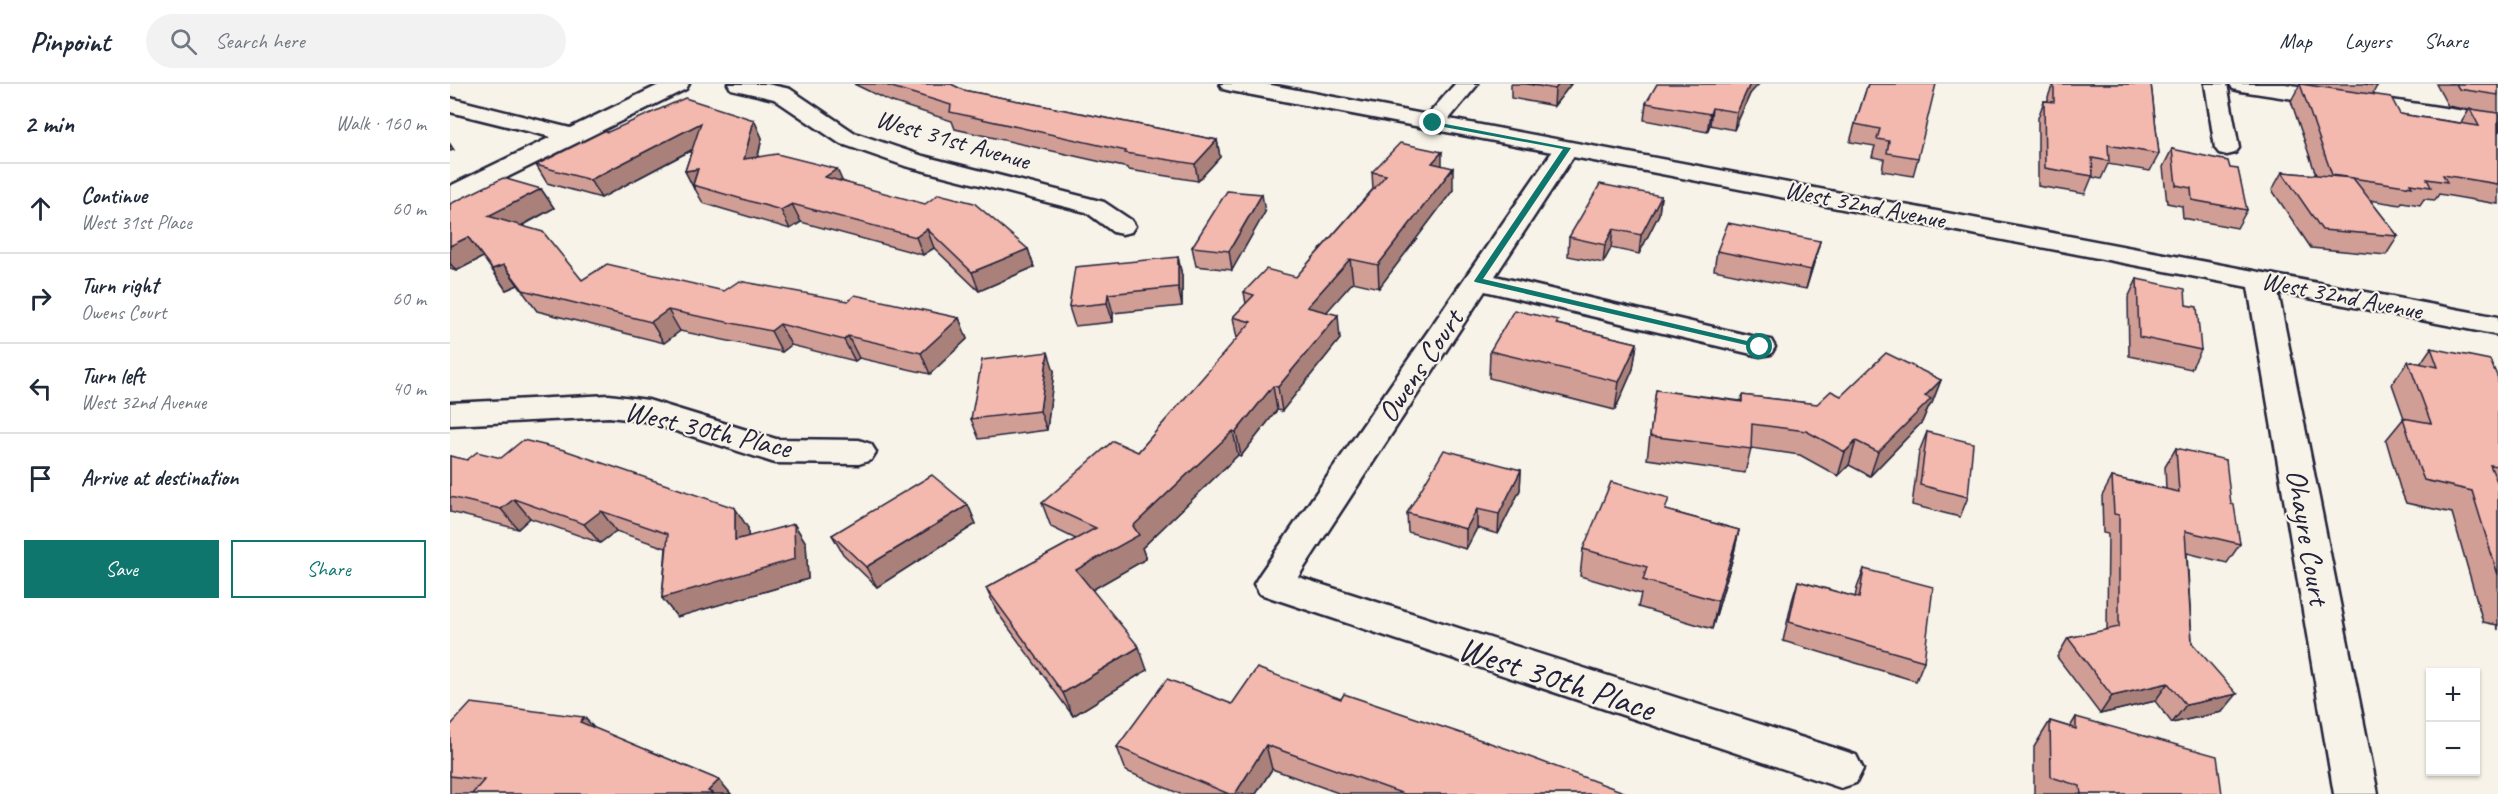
<!DOCTYPE html>
<meta charset="utf-8">
<style>
body{margin:0;font-family:Caveat,sans-serif;background:#f2f2f3;color:#1f2937}
.controls{position:absolute;right:18px;bottom:18px;display:grid;overflow:hidden;border-radius:0px;box-shadow:0 2px 4px #0004}
.controls button{width:54px;height:54px;display:grid;place-items:center;padding:0;border:0;border-bottom:2px solid #e0e1e3;background:#fff;color:#1f2937;font:30px sans-serif}
.stop{position:absolute;width:18px;height:18px;margin:-14px;border:4px solid #0f766e;border-radius:50%;background:#fff}
.stop.end{background:#0f766e;border-color:#fff;box-shadow:0 2px 6px #0008}
.list{margin:0;padding:0;list-style:none}
h2{display:flex;justify-content:space-between;align-items:center;height:78px;margin:0;padding:0 24px;font-size:26px}
h2 small{font-size:20px;font-weight:400;color:#747a83}
.list li{display:grid;grid-template-columns:39px 1fr auto;gap:18px;align-items:center;box-sizing:border-box;height:90px;padding:0 24px;border-top:2px solid #e0e1e3}
.list b{display:block;font-size:22px;white-space:nowrap}
.list p{margin:0;font-size:20px;white-space:nowrap;color:#747a83}
.list em{font-size:20px;font-style:normal;color:#747a83}
.actions{display:flex;gap:12px;padding:18px 24px}
.actions a{flex:1;padding:14px 0;border:2px solid #0f766e;border-radius:0px;text-align:center;font-size:21px;color:#0f766e}
.actions .main{background:#0f766e;color:#fff}
.icon{flex:none;width:33px;height:33px;fill:none;stroke:currentColor;stroke-width:2;stroke-linecap:round;stroke-linejoin:round}
.map{position:relative;flex:none;width:2048px;height:710px;overflow:hidden}
header{display:flex;align-items:center;gap:36px;box-sizing:border-box;height:84px;padding:0 30px;background:#fff;border-bottom:2px solid #e0e1e3}
header strong{font-size:28px}
nav{display:flex;gap:33px;margin-inline-start:auto;font-size:21px}
.search{width:420px;height:54px;background:#f2f2f3;display:flex;align-items:center;gap:15px;box-sizing:border-box;padding:0 21px;border-radius:33px;color:#747a83;font-size:22px}
main{display:flex}
aside{flex:1;background:#fff}
.map>svg:first-child{display:block}
.lines{fill:none;stroke-linecap:round;stroke-linejoin:round}
.minor-casing{stroke:#22223b;stroke-width:5}
.minor{fill:#f7f3e8;fill-rule:evenodd}
.wall{fill:#d19e96;stroke:#22223b;stroke-width:1.5}
.shaded-wall{fill:#aa817a;stroke:#22223b;stroke-width:1.5}
.building{fill:#f3b8ae;stroke:#22223b;stroke-width:1.5}
.route{fill:#0f766e}
.labels{text-anchor:middle;stroke-width:4.5;stroke-linejoin:round;paint-order:stroke}
.far-street-label{font-size:26px;fill:#22223b;stroke:#f7f3e8}
.street-label{font-size:30px;fill:#22223b;stroke:#f7f3e8}
.near-street-label{font-size:36px;fill:#22223b;stroke:#f7f3e8}
</style>
<header>
<strong>Pinpoint</strong>
<div class="search"><svg class="icon" aria-label="search" viewBox="0 0 24 24"><circle cx="10" cy="10" r="6"/><path d="M15 15l6 6"/></svg>Search here</div>
<nav><a>Map</a><a>Layers</a><a>Share</a></nav>
</header>
<main>
<aside>
<h2>2 min<small>Walk · 160 m</small></h2>
<ul class="list">
<li><svg class="icon" aria-label="ahead" viewBox="0 0 24 24"><path d="M12 20V5M6 11l6-6 6 6"/></svg><div><b>Continue</b><p>West 31st Place</p></div><em>60 m</em></li>
<li><svg class="icon" aria-label="right" viewBox="0 0 24 24"><path d="M7 20v-9h11M14 6l5 5-5 5"/></svg><div><b>Turn right</b><p>Owens Court</p></div><em>60 m</em></li>
<li><svg class="icon" aria-label="left" viewBox="0 0 24 24"><path d="M17 20v-9H6M10 6l-5 5 5 5"/></svg><div><b>Turn left</b><p>West 32nd Avenue</p></div><em>40 m</em></li>
<li><svg class="icon" aria-label="arrive" viewBox="0 0 24 24"><path d="M6 21V4h12l-3 4 3 4H6"/></svg><div><b>Arrive at destination</b></div></li>
</ul>
<div class="actions"><a class="main">Save</a><a>Share</a></div>
</aside>
<div class="map">
<svg width="2048" height="710" viewBox="0 0 2048 710">
<rect width="100%" height="100%" fill="#f7f3e8"/>
<filter id="ink" filterUnits="userSpaceOnUse"><feTurbulence type="fractalNoise" baseFrequency=".0167" numOctaves="2"/><feDisplacementMap in="SourceGraphic" scale="12" xChannelSelector="R" yChannelSelector="G"/><feConvolveMatrix kernelMatrix="1 2 1 2 8 2 1 2 1" color-interpolation-filters="sRGB"/></filter>
<g filter="url(#ink)">
<g class="lines">
<defs>
<g id="minor">
<polygon points="211,0 239,0 236,5 9,117 0,120 0,102 101,53 0,28 0,14 120,44"/>
<polygon points="278,0 317,0 340,5 405,49 473,72 654,118 681,136 685,142 681,148 672,150 663,148 636,128 455,82 389,59 324,15 281,5"/>
<polygon points="770,0 816,0 978,31 1005,0 1028,0 999,35 2048,233 2048,251 1828,208 1928,710 1884,710 1798,203 1123,73 1045,192 1310,254 1321,256 1325,263 1321,270 1310,272 1035,207 848,493 1391,666 1406,671 1413,685 1406,699 1391,704 810,510 804,500 810,490 1102,68 781,7 773,5"/>
<polygon points="1755,0 1777,0 1789,64 1785,69 1777,71 1769,69 1765,64"/>
<polygon points="1780,0 1835,0 2048,32 2048,46 1791,7 1783,5"/>
<polygon points="159,311 198,316 326,355 409,356 421,360 426,368 421,376 409,380 325,379 195,337 159,333 0,341 0,319"/>
</g>
</defs>
<!-- minor casing -->
<use href="#minor" class="minor-casing"/>
<!-- minor -->
<use href="#minor" class="minor"/>
</g>
<!-- wall -->
<g class="wall">
<polygon points="404,0 501,0 513,6 767,56 770,73 748,97 679,86 678,84 505,45 502,37 439,17"/>
<polygon points="1061,0 1121,0 1104,22 1061,14"/>
<polygon points="1418,0 1468,74 1463,92 1432,87 1434,75 1422,73 1425,62 1400,58 1405,40"/>
<polygon points="1603,0 1701,0 1709,70 1700,87 1658,80 1651,95 1642,93 1635,110 1588,102 1588,34 1594,17 1598,17 1598,13"/>
<polygon points="1850,0 1926,0 1927,2 1922,11 1950,30 2011,39 2019,26 1998,22 1986,0 2048,0 2048,120 1989,110 1985,116 1974,115 1970,121 1952,118 1950,121 1920,116 1948,152 1936,171 1861,164 1822,106 1832,88 1866,91 1841,17"/>
<polygon points="1300,10 1284,46 1260,41 1257,48 1194,36 1196,19"/>
<polygon points="304,36 312,54 308,73 392,97 578,165 584,183 529,207 484,164 473,171 351,138 340,145 253,119 235,87 242,66 151,114 97,99 86,81 158,48"/>
<polygon points="1722,65 1780,84 1797,126 1787,144 1733,134 1732,122 1717,119 1713,83"/>
<polygon points="992,81 1003,106 929,204 903,198 876,228 890,255 832,327 827,326 791,372 788,371 692,464 696,475 642,506 697,586 623,632 547,528 536,504 626,455 601,443 592,419 688,368 787,255 783,233 796,220 794,208 846,193 923,105 922,88"/>
<polygon points="91,105 104,124 72,142 132,196 398,217 509,234 517,255 480,290 409,274 405,277 341,261 332,268 230,247 214,259 87,227 68,201 56,206 33,173 6,187 0,185 0,120"/>
<polygon points="1211,112 1209,130 1189,170 1161,164 1153,179 1118,172 1119,153"/>
<polygon points="815,128 782,186 746,182 742,163"/>
<polygon points="1370,157 1356,205 1264,186 1267,167"/>
<polygon points="728,173 732,192 732,222 663,229 663,238 625,242 619,223"/>
<polygon points="1687,195 1736,221 1751,266 1741,285 1679,272 1678,214"/>
<polygon points="1107,240 1187,259 1183,285 1165,326 1039,294 1040,267"/>
<polygon points="1981,264 2048,294 2048,546 2047,541 2033,538 2002,429 1956,419 1950,404 1936,356 1954,334 1942,300 1958,277 1970,280"/>
<polygon points="604,287 597,346 529,355 521,335"/>
<polygon points="1491,296 1482,319 1478,324 1472,338 1420,392 1399,381 1388,392 1350,371 1301,364 1295,389 1197,375 1206,306 1291,317 1292,311 1367,320 1391,312"/>
<polygon points="1477,348 1518,413 1510,433 1462,421 1469,368"/>
<polygon points="1726,364 1781,420 1790,460 1777,479 1737,469 1742,559 1772,628 1722,639 1705,617 1650,630 1607,573 1618,554 1657,546 1658,450 1653,449 1652,412 1662,393 1716,405 1715,383"/>
<polygon points="0,372 298,444 298,453 344,440 356,459 358,495 227,533 212,514 216,464 166,447 150,459 80,434 68,445 0,428"/>
<polygon points="1071,386 1070,406 1048,450 1027,444 1016,465 958,448 957,429"/>
<polygon points="518,421 526,440 427,503 393,470 382,451"/>
<polygon points="1216,426 1289,446 1283,473 1262,545 1188,523 1191,510 1130,492 1133,465"/>
<polygon points="1414,485 1474,577 1466,597 1333,557 1342,517 1348,497 1405,513 1407,504"/>
<polygon points="891,615 1179,710 891,710 822,685 806,710 730,710 676,687 667,663 782,620"/>
<polygon points="134,633 144,644 269,696 281,710 0,710 0,642"/>
<polygon points="1626,633 1772,710 1584,710 1584,663 1600,637 1620,643"/>
</g>
<!-- shaded-wall -->
<g class="shaded-wall">
<polygon points="1109,0 1121,0 1104,22 1105,5"/>
<polygon points="1300,0 1309,0 1300,10 1284,46 1287,28"/>
<polygon points="1262,24 1260,41 1257,48 1260,30"/>
<polygon points="304,36 312,54 303,93 294,75"/>
<polygon points="251,39 260,56 151,114 140,96"/>
<polygon points="767,56 770,73 748,97 745,80"/>
<polygon points="0,60 4,66 0,67"/>
<polygon points="992,68 992,90 982,79"/>
<polygon points="1003,84 1003,106 929,204 928,181"/>
<polygon points="248,85 243,101 245,105 244,105 235,87"/>
<polygon points="387,85 395,103 375,93"/>
<polygon points="91,105 104,124 52,152 38,132"/>
<polygon points="812,110 815,128 782,186 779,167"/>
<polygon points="1211,112 1209,130 1189,170 1191,151"/>
<polygon points="342,120 351,138 340,145 331,126"/>
<polygon points="477,145 484,164 473,171 466,153"/>
<polygon points="1163,145 1161,164 1153,179 1155,161"/>
<polygon points="18,153 33,173 6,187 0,179 0,162"/>
<polygon points="1370,157 1365,176 1356,205 1361,186"/>
<polygon points="578,165 584,183 529,207 522,188"/>
<polygon points="728,173 732,192 732,222 728,203"/>
<polygon points="900,175 903,198 860,247 857,223"/>
<polygon points="54,181 68,201 56,206 42,185"/>
<polygon points="658,210 663,229 663,238 657,219"/>
<polygon points="218,226 230,247 214,259 201,238"/>
<polygon points="888,231 890,255 832,327 828,303"/>
<polygon points="509,234 517,255 480,290 471,269"/>
<polygon points="330,240 341,261 332,268 321,247"/>
<polygon points="398,252 409,274 405,277 394,256"/>
<polygon points="1187,259 1183,285 1165,326 1169,298"/>
<polygon points="598,268 604,287 597,346 590,327"/>
<polygon points="1491,296 1482,319 1478,324 1472,338 1420,392 1428,368 1475,312"/>
<polygon points="823,302 827,326 791,372 786,348"/>
<polygon points="783,347 788,371 692,464 696,475 635,510 626,486 683,442"/>
<polygon points="1406,357 1399,381 1388,392 1395,368"/>
<polygon points="1071,386 1070,406 1048,450 1049,430"/>
<polygon points="64,415 80,434 68,445 51,425"/>
<polygon points="518,421 526,440 427,503 416,483"/>
<polygon points="285,424 298,444 298,476 285,456"/>
<polygon points="1027,425 1027,444 1016,465 1016,445"/>
<polygon points="151,427 166,447 150,459 134,440"/>
<polygon points="344,440 356,459 358,495 227,533 212,514"/>
<polygon points="1289,446 1283,473 1262,545 1268,517"/>
<polygon points="689,563 697,586 623,632 613,609"/>
<polygon points="1718,599 1705,617 1650,630 1662,612"/>
<polygon points="1787,610 1772,628 1722,639 1736,621"/>
<polygon points="134,633 157,658 130,638"/>
<polygon points="816,661 822,685 806,710 785,710"/>
<polygon points="269,696 281,710 261,710 258,707"/>
</g>
<!-- building -->
<g class="building">
<polygon points="432,0 501,0 513,6 767,56 745,80 675,69 676,67 500,28 501,21"/>
<polygon points="1077,0 1109,0 1105,5"/>
<polygon points="1207,0 1300,0 1287,28 1262,24 1260,30 1196,19"/>
<polygon points="1418,0 1486,0 1468,74 1437,69 1439,57 1427,55 1430,45 1405,40"/>
<polygon points="1604,0 1701,0 1709,70 1658,61 1659,77 1642,74 1643,92 1595,84 1594,17 1604,18"/>
<polygon points="1850,0 1941,13 1950,30 2029,42 2020,25 2048,29 2048,100 1993,91 1997,98 1977,95 1981,103 1960,100 1962,103 1882,91"/>
<polygon points="1914,0 1926,0 1927,2"/>
<polygon points="2006,0 2048,0 2048,11 2009,5"/>
<polygon points="235,14 304,36 294,75 327,70 387,85 375,93 475,120 489,110 524,119 578,165 522,188 477,145 466,153 342,120 331,126 243,101 248,85 235,87 251,39 140,96 86,81 154,47 158,48"/>
<polygon points="950,59 992,68 982,79 1003,84 928,181 900,175 857,223 888,231 828,303 823,302 786,348 783,347 683,442 689,451 626,486 689,563 613,609 536,504 646,444 592,419 663,357 688,368 801,238 783,233 804,211 794,208 816,185 846,193 936,91 922,88"/>
<polygon points="1722,65 1778,77 1780,84 1788,85 1797,126 1742,116 1741,104 1726,101"/>
<polygon points="1832,88 1903,94 1948,152 1872,146"/>
<polygon points="53,94 91,105 38,132 93,148 132,196 157,180 274,207 289,197 398,217 405,211 509,234 471,269 398,252 394,256 330,240 321,247 218,226 201,238 73,206 54,181 42,185 18,153 0,162 0,120"/>
<polygon points="1150,100 1211,112 1191,151 1163,145 1155,161 1119,153"/>
<polygon points="777,107 812,110 779,167 742,163"/>
<polygon points="1278,139 1370,157 1361,186 1267,167"/>
<polygon points="728,173 728,203 658,210 657,219 619,223 625,183"/>
<polygon points="1687,195 1735,205 1736,221 1747,223 1751,266 1689,253"/>
<polygon points="1064,226 1108,236 1106,240 1187,259 1169,298 1040,267"/>
<polygon points="1981,264 2040,276 2048,294 2048,382 2040,381 2048,400 2048,491 2022,407 1974,396 1968,381 1953,334 1981,339 1958,277 1988,283"/>
<polygon points="598,268 590,327 521,335 532,276"/>
<polygon points="1436,269 1491,296 1475,312 1481,315 1428,368 1406,357 1395,368 1356,347 1302,340 1301,365 1200,352 1206,306 1292,318 1292,311 1367,320 1381,307 1391,312"/>
<polygon points="1477,348 1523,359 1518,413 1470,401"/>
<polygon points="73,356 114,366 285,424 285,456 344,440 345,475 212,514 218,450 151,427 134,440 64,415 51,425 0,413 0,372 17,376 27,368 51,374"/>
<polygon points="1726,364 1776,376 1781,420 1784,421 1790,460 1735,447 1742,559 1787,610 1736,621 1718,599 1662,612 1618,554 1669,543 1669,431 1664,430 1662,393 1729,408"/>
<polygon points="994,366 1071,386 1049,430 1027,425 1016,445 957,429"/>
<polygon points="482,391 518,421 416,483 382,451"/>
<polygon points="1161,398 1219,414 1215,426 1289,446 1268,517 1193,496 1197,483 1133,465"/>
<polygon points="1414,485 1483,503 1474,577 1339,538 1348,497 1409,514"/>
<polygon points="807,584 891,615 894,610 1058,665 1179,710 954,710 816,661 785,710 779,710 667,663 717,595 782,620"/>
<polygon points="21,619 134,633 130,638 269,696 258,707 264,710 22,710 34,696 0,692 0,642"/>
<polygon points="1626,633 1767,672 1772,710 1631,710 1630,702 1601,693 1600,637 1626,645"/>
</g>
</g>
<!-- route -->
<polygon class="route" points="980,37 1121,64 1033,195 1310,260 1313,261 1313,265 1025,198 1024,197 1113,65 983,41"/>
<g class="labels">
<!-- far-street labels -->
<g class="far-street-label">
<text transform="translate(503 55) rotate(16)" y="9">West 31st Avenue</text>
<text transform="translate(1415 120) rotate(11)" y="9">West 32nd Avenue</text>
<text transform="translate(1892 211) rotate(11)" y="9">West 32nd Avenue</text>
</g>
<!-- street labels -->
<g class="street-label">
<text transform="translate(970 282) rotate(-56)" y="10">Owens Court</text>
<text transform="translate(258 345) rotate(13)" y="10">West 30th Place</text>
<text transform="translate(1858 453) rotate(80)" y="10">Ohayre Court</text>
</g>
<!-- near-street labels -->
<g class="near-street-label">
<text transform="translate(1107 593) rotate(18)" y="13">West 30th Place</text>
</g>
</g>
</svg>
<div class="controls">
<button>+</button>
<button>−</button>
</div>
<div class="stop" style="left:1310px;top:263px"></div>
<div class="stop end" style="left:983px;top:39px"></div>
</div>
</main>
